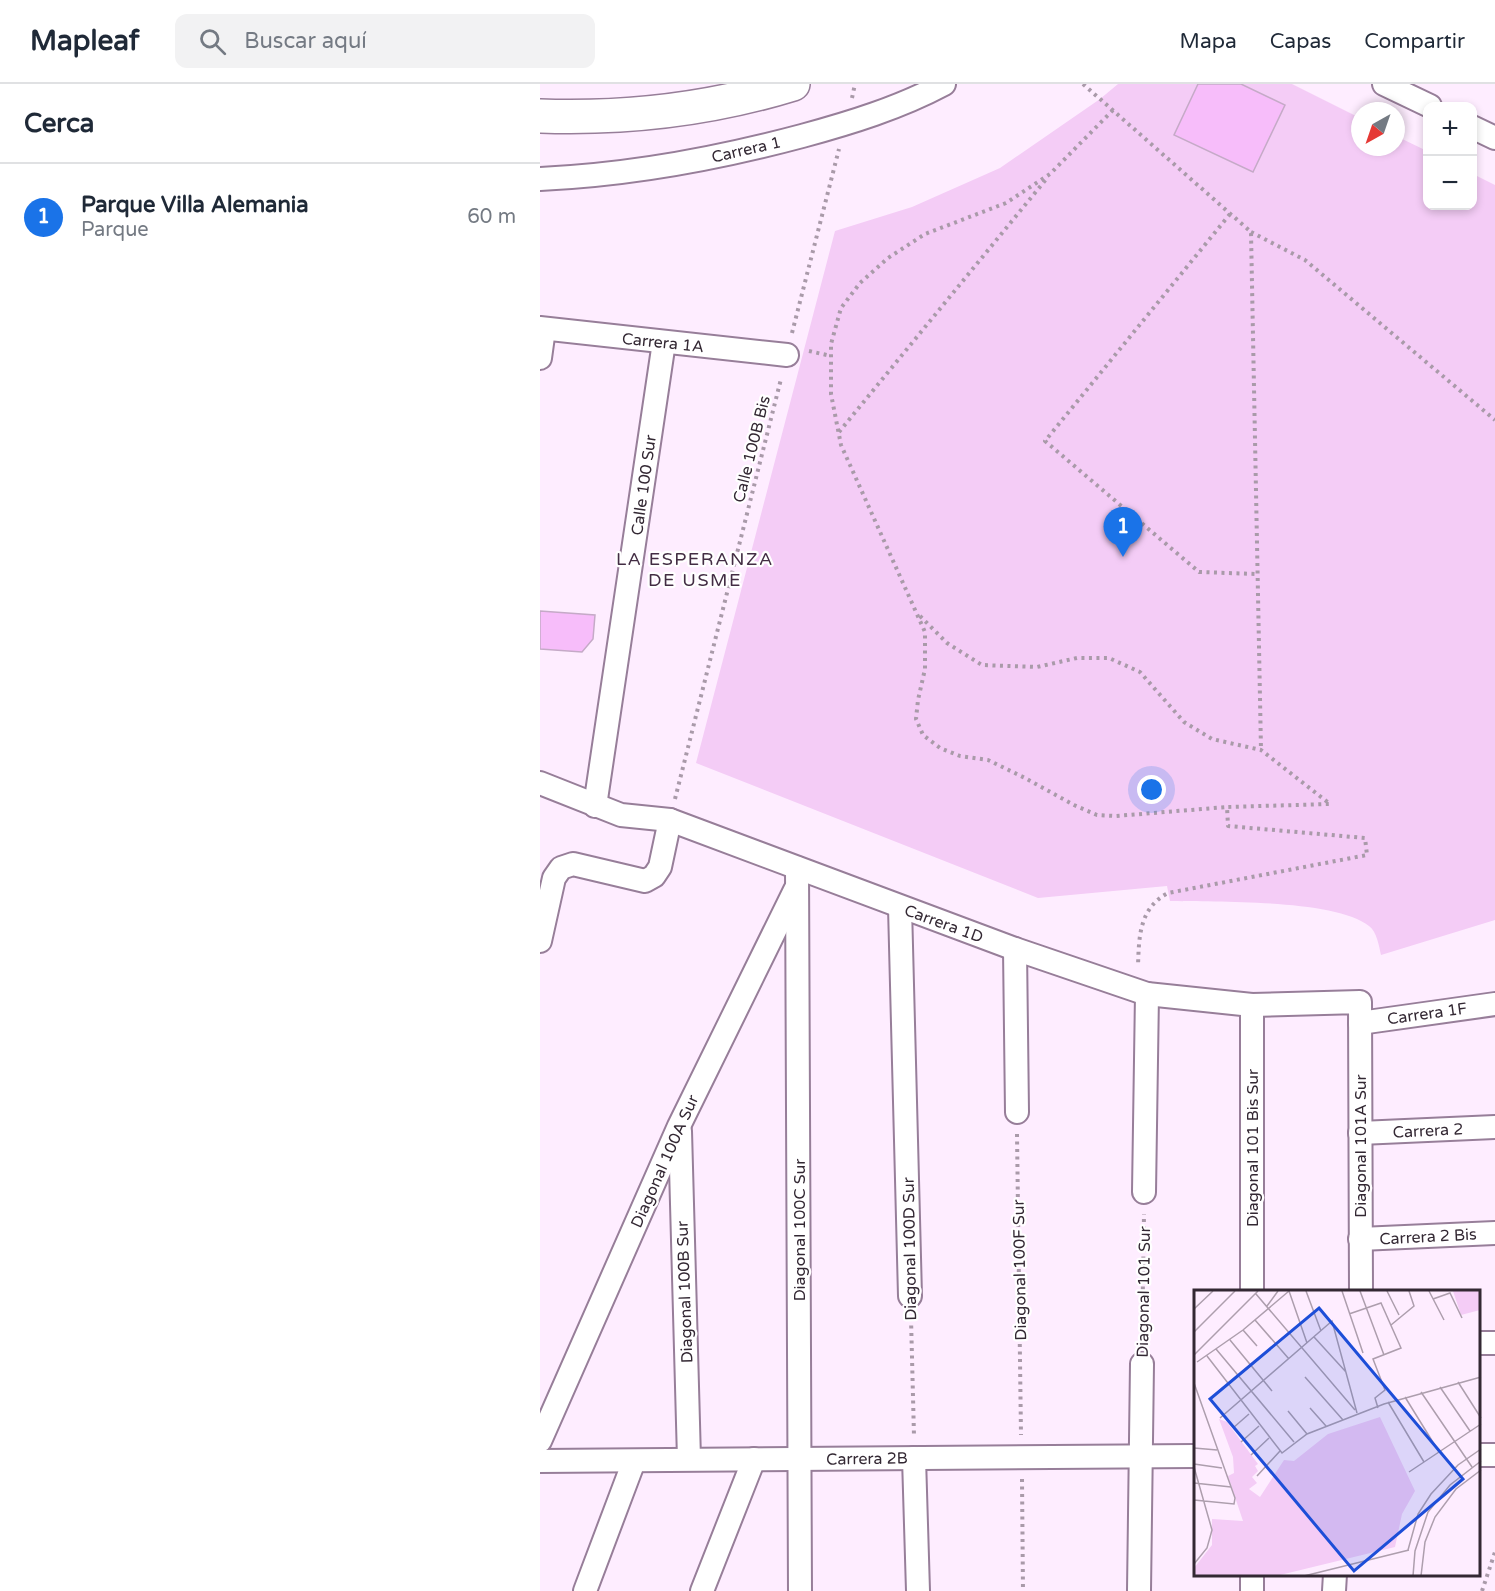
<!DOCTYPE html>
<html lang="es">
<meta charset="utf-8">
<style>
body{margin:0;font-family:"Varela Round",sans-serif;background:#f2f2f3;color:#1f2937}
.controls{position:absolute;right:18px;top:18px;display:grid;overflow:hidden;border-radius:12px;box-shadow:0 3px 9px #0003}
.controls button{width:54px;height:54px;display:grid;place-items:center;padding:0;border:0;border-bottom:2px solid #e0e1e3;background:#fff;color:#1f2937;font:30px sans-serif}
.compass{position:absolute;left:811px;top:18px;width:54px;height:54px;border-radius:50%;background:#fff;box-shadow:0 3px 9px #0003;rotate:220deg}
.you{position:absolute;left:612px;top:706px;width:21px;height:21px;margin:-15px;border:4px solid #fff;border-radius:50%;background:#1a73e8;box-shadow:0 0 0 9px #1a73e833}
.badge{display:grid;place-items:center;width:39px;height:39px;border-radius:50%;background:#1a73e8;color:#fff;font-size:20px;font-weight:700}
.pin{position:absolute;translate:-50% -50px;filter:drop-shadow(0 2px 3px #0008)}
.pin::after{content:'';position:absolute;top:32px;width:21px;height:18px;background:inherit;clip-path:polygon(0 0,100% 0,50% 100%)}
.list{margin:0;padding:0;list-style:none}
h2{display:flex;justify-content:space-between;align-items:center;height:78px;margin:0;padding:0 24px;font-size:26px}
h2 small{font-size:20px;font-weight:400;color:#747a83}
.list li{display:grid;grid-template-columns:39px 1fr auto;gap:18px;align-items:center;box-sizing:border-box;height:108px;padding:0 24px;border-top:2px solid #e0e1e3}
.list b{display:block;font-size:22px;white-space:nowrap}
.list p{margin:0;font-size:20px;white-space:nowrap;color:#747a83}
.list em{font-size:20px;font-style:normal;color:#747a83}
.icon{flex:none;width:33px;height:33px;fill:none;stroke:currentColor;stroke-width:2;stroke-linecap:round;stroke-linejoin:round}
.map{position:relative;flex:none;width:955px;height:1507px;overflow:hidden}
header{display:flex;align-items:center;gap:36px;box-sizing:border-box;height:84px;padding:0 30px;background:#fff;border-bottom:2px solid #e0e1e3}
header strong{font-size:28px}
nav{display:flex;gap:33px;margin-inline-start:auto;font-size:21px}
.search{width:420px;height:54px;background:#f2f2f3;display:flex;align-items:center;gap:15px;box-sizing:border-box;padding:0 21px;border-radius:12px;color:#747a83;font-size:22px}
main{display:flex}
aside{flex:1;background:#fff}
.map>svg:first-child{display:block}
.green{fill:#f4ccf6}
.building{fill:#f7bdfa;stroke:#c5aac7;stroke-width:1.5}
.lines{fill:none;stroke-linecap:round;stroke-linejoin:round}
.minor-casing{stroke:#977e99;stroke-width:26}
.trunk-casing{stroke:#977e99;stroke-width:36}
.path{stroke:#a99aa9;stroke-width:4;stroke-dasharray:3 4.5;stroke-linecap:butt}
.minor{stroke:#fff;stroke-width:22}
.trunk{stroke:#fff;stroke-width:33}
.labels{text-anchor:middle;stroke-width:4.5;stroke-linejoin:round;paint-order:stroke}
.street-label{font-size:16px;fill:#332833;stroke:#fff}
.neighbourhood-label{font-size:18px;letter-spacing:1.5px;fill:#432d44;stroke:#fff}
.inset-road{fill:none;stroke:#ad9ead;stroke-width:1.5}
.view{fill:#1d4ed8;fill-opacity:0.15;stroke:#1d4ed8;stroke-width:3}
.inset-edge{fill:none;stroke:#332833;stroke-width:3}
</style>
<header>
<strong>Mapleaf</strong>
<div class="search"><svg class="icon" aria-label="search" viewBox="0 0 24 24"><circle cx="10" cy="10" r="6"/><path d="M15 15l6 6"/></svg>Buscar aquí</div>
<nav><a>Mapa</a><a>Capas</a><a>Compartir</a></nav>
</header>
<main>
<aside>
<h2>Cerca<small></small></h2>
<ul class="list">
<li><span class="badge">1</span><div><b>Parque Villa Alemania</b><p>Parque</p></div><em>60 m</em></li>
</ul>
</aside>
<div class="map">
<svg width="955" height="1507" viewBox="0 0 955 1507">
<rect width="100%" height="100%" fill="#feedff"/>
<!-- green -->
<path class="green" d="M578,0H752L820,34V63H856V52L887,67L888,122H932L933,90L955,101V836L841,871C839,862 837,848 829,842C796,815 675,818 630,817L627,802L498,814L156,679L295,147L372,123L460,84L560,15Z"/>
<!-- building -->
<g class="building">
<polygon points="658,0 701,0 745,21 713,88 634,51"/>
<polygon points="0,527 55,531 53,555 42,568 0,565"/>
</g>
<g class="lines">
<defs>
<g id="minor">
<polyline points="844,0 890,22"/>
<polyline points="932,43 955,54"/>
<path d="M0,95C89,91 176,75 262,52C310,39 359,24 404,0"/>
<polyline points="0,244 247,271"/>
<polyline points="0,274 4,245"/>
<polyline points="0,699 81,731 130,736 475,865 607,910 712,921 820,918 821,1207"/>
<polyline points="55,722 124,258"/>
<polyline points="257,784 260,1507"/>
<polyline points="360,823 370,1212"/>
<polyline points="0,857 14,794 21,784 33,780 105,797 114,792 120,783 130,736"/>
<polyline points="475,865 477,1028"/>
<polyline points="820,939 955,920"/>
<polyline points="140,1047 149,1375"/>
<polyline points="820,1049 955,1043"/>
<polyline points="604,1108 607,910"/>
<polyline points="820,1155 955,1149"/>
<polyline points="712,1207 712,921"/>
<polyline points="938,1259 955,1259"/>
<polyline points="0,1357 139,1042 255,806"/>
<polyline points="938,1371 955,1371"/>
<polyline points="374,1374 378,1507"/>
<polyline points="0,1377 655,1372"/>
<polyline points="45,1507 94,1377"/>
<polyline points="162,1507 214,1375"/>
<polyline points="599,1507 602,1280"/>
<polyline points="712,1507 712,1490"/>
<polyline points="794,1507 795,1490"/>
</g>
<path id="trunk" d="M0,32C85,35 172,25 253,0"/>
</defs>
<!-- minor casing -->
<use href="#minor" class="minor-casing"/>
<!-- trunk casing -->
<use href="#trunk" class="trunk-casing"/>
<!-- path -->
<g class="path">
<polyline points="543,0 711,148 721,666"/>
<polyline points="312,14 315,0"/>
<polyline points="573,26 510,90 466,119 385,150 348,174 320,199 301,224 291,260 291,310 301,361 385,548 385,585 378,616 376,635 383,651 400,664 420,672 448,676 485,694 534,721 557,731 576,732 687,723"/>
<polyline points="690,130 505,357 659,488 717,490"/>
<polyline points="711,148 765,176 955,336"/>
<polyline points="252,249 299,65"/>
<polyline points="269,267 291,272"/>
<polyline points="299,348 508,93"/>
<path d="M380,532L407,559L442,581L497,583L537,574H569L600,588L644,638L672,655L721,666L790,720L687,723L688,742L825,754L827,771L628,809C599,824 599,853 598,882"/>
<polyline points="135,715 241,295"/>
<polyline points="477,1050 481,1351"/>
<polyline points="371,1234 374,1352"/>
<polyline points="602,1258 604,1130"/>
<polyline points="482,1395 483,1507"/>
<polyline points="942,1507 955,1468"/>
</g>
<!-- minor -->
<use href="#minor" class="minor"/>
<!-- trunk -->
<use href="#trunk" class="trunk"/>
</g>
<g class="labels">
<!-- street labels -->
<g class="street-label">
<text transform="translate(206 65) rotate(-13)" y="6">Carrera 1</text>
<text transform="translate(123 258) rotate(6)" y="6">Carrera 1A</text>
<text transform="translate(211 365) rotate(-76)" y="6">Calle 100B Bis</text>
<text transform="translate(103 401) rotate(-82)" y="6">Calle 100 Sur</text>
<text transform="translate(404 839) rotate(20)" y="6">Carrera 1D</text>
<text transform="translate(887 929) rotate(-8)" y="6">Carrera 1F</text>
<text transform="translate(888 1046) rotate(-3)" y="6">Carrera 2</text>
<text transform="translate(820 1062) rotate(-90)" y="6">Diagonal 101A Sur</text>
<text transform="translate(712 1064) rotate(-90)" y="6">Diagonal 101 Bis Sur</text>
<text transform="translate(124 1077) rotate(-66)" y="6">Diagonal 100A Sur</text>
<text transform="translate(259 1146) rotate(-90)" y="6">Diagonal 100C Sur</text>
<text transform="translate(888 1152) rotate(-3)" y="6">Carrera 2 Bis</text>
<text transform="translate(369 1165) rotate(-91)" y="6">Diagonal 100D Sur</text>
<text transform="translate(479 1186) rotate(-91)" y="6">Diagonal 100F Sur</text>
<text transform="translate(144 1208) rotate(-92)" y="6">Diagonal 100B Sur</text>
<text transform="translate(603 1208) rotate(-89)" y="6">Diagonal 101 Sur</text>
<text transform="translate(327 1374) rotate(-1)" y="6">Carrera 2B</text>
</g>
<!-- neighbourhood labels -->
<g class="neighbourhood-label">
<text x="155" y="481">LA ESPERANZA<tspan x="155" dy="21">DE USME</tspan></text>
</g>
</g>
<!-- overview -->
<g transform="translate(654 1206)">
<rect width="286" height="286" fill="#feedff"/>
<path d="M259,1H286V20L267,25ZM186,127L221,201L208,224L201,257L82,286H0V278L18,255V229L49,231L34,186L40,183L39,167L25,129L33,132L64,174L61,176L64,181L58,187L63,193L55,199L66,207L90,170L100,171L134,144Z" fill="#f4ccf6"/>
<path class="inset-road" d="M95,1L113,53M112,1L127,41M148,1L169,63M166,1L190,65M193,1L205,25M235,1L250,30M62,4L161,120M239,9L256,3L268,28M73,16L84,1M0,19L19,1M155,24L187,13L207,58L179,69L191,100L181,108L184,118M61,30L95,69M197,35L220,16L215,1M49,40L63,56M0,42L41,1M120,47L152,82M36,50L78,101M22,59L100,152M0,65L64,1M13,66L88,163L113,144L190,114L287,87M3,72L49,40L95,1M111,87L149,130M264,92L287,128M0,93L41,208L40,214L0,210M246,97L276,141M227,102L278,177M211,107L245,162M194,112L230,172M116,118L132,136M94,121L113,144M26,128L138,31L163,123M39,138L55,124M47,152L65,136M0,158L23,160M57,165L75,148M0,174L28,178M0,177L18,240L13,258L0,274M215,182L287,134M63,186L86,161M0,193L37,197M214,260L224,224L237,204L264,175L287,159M110,286L215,260M219,286L221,261L234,222L256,195L287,171M227,286L231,252L241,227L262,199L287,180"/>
<path class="view" d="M125,18L269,189L160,281L16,109Z"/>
<rect width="286" height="286" class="inset-edge"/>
</g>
</svg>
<div class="controls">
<button>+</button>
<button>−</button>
</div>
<svg class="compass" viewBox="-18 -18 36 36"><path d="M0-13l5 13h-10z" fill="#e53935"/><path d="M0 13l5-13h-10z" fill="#747a83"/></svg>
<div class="you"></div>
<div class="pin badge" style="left:583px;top:473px">1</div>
</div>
</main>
